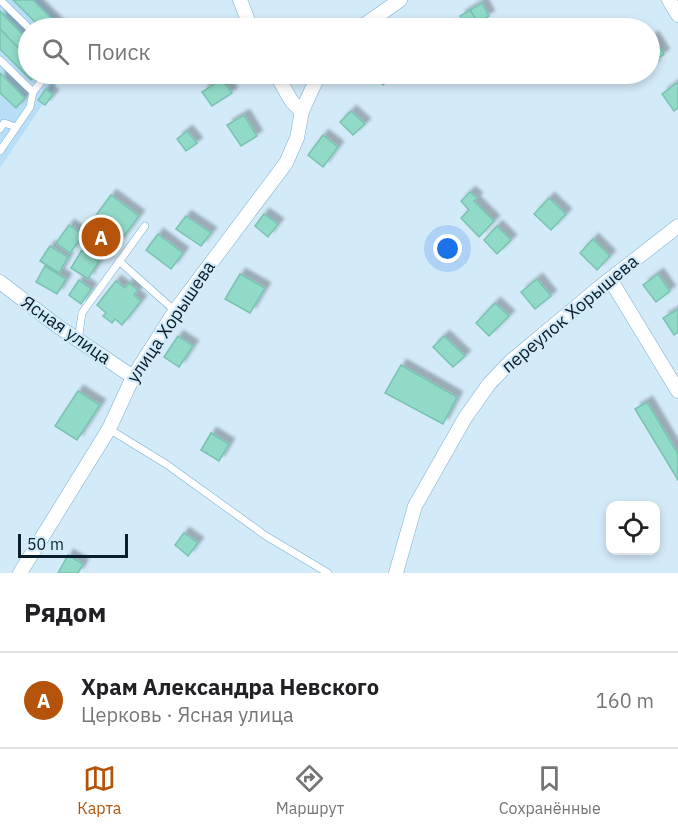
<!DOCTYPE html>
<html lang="ru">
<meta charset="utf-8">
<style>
body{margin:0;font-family:"IBM Plex Sans",sans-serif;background:#f6f6f6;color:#202124}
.controls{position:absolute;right:18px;bottom:18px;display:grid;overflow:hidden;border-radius:12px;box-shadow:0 3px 9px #0003}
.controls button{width:54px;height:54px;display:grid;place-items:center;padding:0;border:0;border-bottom:2px solid #e0e0e0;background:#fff;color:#202124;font:30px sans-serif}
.scale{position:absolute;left:18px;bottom:15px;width:110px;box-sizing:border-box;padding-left:6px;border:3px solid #08202d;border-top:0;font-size:16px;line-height:21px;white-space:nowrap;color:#08202d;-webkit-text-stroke:4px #d3eaf9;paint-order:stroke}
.you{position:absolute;left:448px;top:249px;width:21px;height:21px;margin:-15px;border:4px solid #fff;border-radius:50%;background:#1a73e8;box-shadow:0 0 0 9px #1a73e833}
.badge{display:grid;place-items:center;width:39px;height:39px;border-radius:50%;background:#b45309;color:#fff;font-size:20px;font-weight:700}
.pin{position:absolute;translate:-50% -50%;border:3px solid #fff;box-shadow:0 2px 6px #0006}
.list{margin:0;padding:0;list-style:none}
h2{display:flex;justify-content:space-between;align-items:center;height:78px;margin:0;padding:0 24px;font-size:26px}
h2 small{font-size:20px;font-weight:400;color:#757577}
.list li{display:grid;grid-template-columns:39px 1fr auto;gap:18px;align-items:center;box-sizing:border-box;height:96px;padding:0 24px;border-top:2px solid #e0e0e0}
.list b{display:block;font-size:22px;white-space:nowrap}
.list p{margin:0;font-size:20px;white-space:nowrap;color:#757577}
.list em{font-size:20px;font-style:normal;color:#757577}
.icon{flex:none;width:33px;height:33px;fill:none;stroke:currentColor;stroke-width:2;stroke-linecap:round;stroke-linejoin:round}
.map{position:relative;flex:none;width:678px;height:573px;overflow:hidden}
.search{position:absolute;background:#fff;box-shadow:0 3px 9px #0003;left:18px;right:18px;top:18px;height:66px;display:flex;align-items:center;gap:15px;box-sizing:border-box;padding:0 21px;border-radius:33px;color:#757577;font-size:22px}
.sheet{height:174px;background:#fff}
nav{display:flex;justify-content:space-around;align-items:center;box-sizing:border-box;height:84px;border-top:2px solid #e0e0e0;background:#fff;font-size:16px;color:#757577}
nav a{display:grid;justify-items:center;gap:3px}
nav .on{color:#b45309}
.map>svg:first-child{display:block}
.built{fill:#b9dff8}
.building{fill:#91dac8;stroke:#79c2b0;stroke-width:1.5;filter:url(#shadow)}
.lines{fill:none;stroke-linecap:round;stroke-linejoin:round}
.service-casing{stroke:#76aed2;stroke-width:8}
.minor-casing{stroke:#76aed2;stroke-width:15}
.service{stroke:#fff;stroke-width:7}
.minor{stroke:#fff;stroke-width:14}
.labels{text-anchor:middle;stroke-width:4.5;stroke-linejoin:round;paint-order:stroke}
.street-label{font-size:18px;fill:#08202d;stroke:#d3eaf9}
</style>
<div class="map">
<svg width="678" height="573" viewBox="0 0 678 573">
<defs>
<filter id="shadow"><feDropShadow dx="5.5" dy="-5.5" stdDeviation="1.5" flood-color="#0004"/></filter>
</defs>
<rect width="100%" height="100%" fill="#d3eaf9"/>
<!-- built -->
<polygon class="built" points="0,0 41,0 68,28 28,28 28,74 63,74 0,168"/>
<!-- building -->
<g class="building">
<polygon points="13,0 33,0 61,28 41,28"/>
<polygon points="482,3 489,16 478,23 470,10"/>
<polygon points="470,10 478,23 468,28 457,28 455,26 463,21 460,16"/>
<polygon points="0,11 28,40 28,58 0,29"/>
<polygon points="0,29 28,58 28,74 37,74 31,80 0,49"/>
<polygon points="653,37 664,54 652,63 654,65 650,68 650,39"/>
<polygon points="0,73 25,98 16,108 0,93"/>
<polygon points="374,74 394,74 395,75 383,85"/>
<polygon points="222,79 232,93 212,106 202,92"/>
<polygon points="678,82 678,108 674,111 662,94"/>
<polygon points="46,89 53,95 45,105 38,100"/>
<polygon points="351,111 365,124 353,135 340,122"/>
<polygon points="244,115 257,136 241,146 227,125"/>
<polygon points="187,131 197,143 186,151 177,139"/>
<polygon points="323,135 338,147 323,167 308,155"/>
<polygon points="470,192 477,198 474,201 494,221 479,237 461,218 469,210 461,201"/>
<polygon points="111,195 139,216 119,243 91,222"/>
<polygon points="549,198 566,214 551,230 534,214"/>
<polygon points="264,214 278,224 268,237 255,226"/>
<polygon points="186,216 211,233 201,246 176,229"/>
<polygon points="69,225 83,235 70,253 56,243"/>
<polygon points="497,226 511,240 497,254 484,240"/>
<polygon points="158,234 183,253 171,269 146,250"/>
<polygon points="593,239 610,256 597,270 580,253"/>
<polygon points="50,246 68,257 59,273 40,261"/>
<polygon points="82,250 99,261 88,279 71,268"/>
<polygon points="45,266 66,279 57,294 36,282"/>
<polygon points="240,274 265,288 250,313 225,299"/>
<polygon points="658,274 670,291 656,302 643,285"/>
<polygon points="537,279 551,296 535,309 521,292"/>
<polygon points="79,280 91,289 81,304 69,295"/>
<polygon points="116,281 125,288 129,283 138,290 134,295 141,301 122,325 115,319 112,323 103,316 106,313 97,305"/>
<polygon points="495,303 509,316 489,336 476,323"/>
<polygon points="678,309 678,332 674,335 663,318"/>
<polygon points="178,336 193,346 179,367 164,357"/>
<polygon points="444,336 465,356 453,367 433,347"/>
<polygon points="401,365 457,397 443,424 385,393"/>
<polygon points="78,391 100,405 77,440 55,426"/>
<polygon points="647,402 678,454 678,480 635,409"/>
<polygon points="211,433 229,444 219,461 201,450"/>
<polygon points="184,533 198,543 188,556 175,545"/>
<polygon points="68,555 83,564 78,573 58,573"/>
</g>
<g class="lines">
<defs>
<g id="service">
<polyline points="0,0 29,28"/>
<polyline points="0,60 33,92"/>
<polyline points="0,129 4,123 16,127"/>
<polyline points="0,151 30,107 33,92 47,74"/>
<polyline points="119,261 175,311"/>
<polyline points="78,341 82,313 145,226"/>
<polyline points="109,429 166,464 266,536 328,573"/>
</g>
<g id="minor">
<polyline points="240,0 251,28"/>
<polyline points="669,0 678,15"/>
<polyline points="360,28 400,0"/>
<polyline points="276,74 292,102 302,111"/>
<polyline points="610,279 678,391"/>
<polyline points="0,282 56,325 133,377"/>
<polyline points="20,573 109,429 133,377 175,311 286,163 297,138 302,111 319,74"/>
<polyline points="396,573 415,506 465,418 489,384 511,361 600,287 678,226"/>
</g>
</defs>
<!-- service casing -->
<use href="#service" class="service-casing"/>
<!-- minor casing -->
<use href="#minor" class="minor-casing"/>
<!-- service -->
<use href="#service" class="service"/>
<!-- minor -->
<use href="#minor" class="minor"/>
</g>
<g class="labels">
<!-- street labels -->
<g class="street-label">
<text transform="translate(570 314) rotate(-40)" y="6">переулок Хорышева</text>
<text transform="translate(171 322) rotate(-56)" y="6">улица Хорышева</text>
<text transform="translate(66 330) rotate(35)" y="6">Ясная улица</text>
</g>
</g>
</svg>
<div class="controls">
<button><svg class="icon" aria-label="locate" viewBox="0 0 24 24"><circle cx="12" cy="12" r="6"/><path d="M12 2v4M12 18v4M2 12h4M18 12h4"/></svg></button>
</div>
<div class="scale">50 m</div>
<div class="you"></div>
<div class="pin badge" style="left:101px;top:237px">A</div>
<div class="search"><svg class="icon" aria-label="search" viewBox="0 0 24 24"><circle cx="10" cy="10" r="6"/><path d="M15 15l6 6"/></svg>Поиск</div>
</div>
<section class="sheet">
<h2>Рядом<small></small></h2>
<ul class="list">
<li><span class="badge">A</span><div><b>Храм Александра Невского</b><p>Церковь · Ясная улица</p></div><em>160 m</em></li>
</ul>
</section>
<nav>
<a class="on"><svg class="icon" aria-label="map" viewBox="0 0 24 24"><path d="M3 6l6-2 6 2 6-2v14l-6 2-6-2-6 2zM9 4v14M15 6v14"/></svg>Карта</a>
<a><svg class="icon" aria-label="directions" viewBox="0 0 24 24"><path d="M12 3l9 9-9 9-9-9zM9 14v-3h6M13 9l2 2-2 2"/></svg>Маршрут</a>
<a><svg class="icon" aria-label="saved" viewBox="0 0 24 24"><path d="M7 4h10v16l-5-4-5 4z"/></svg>Сохранённые</a>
</nav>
